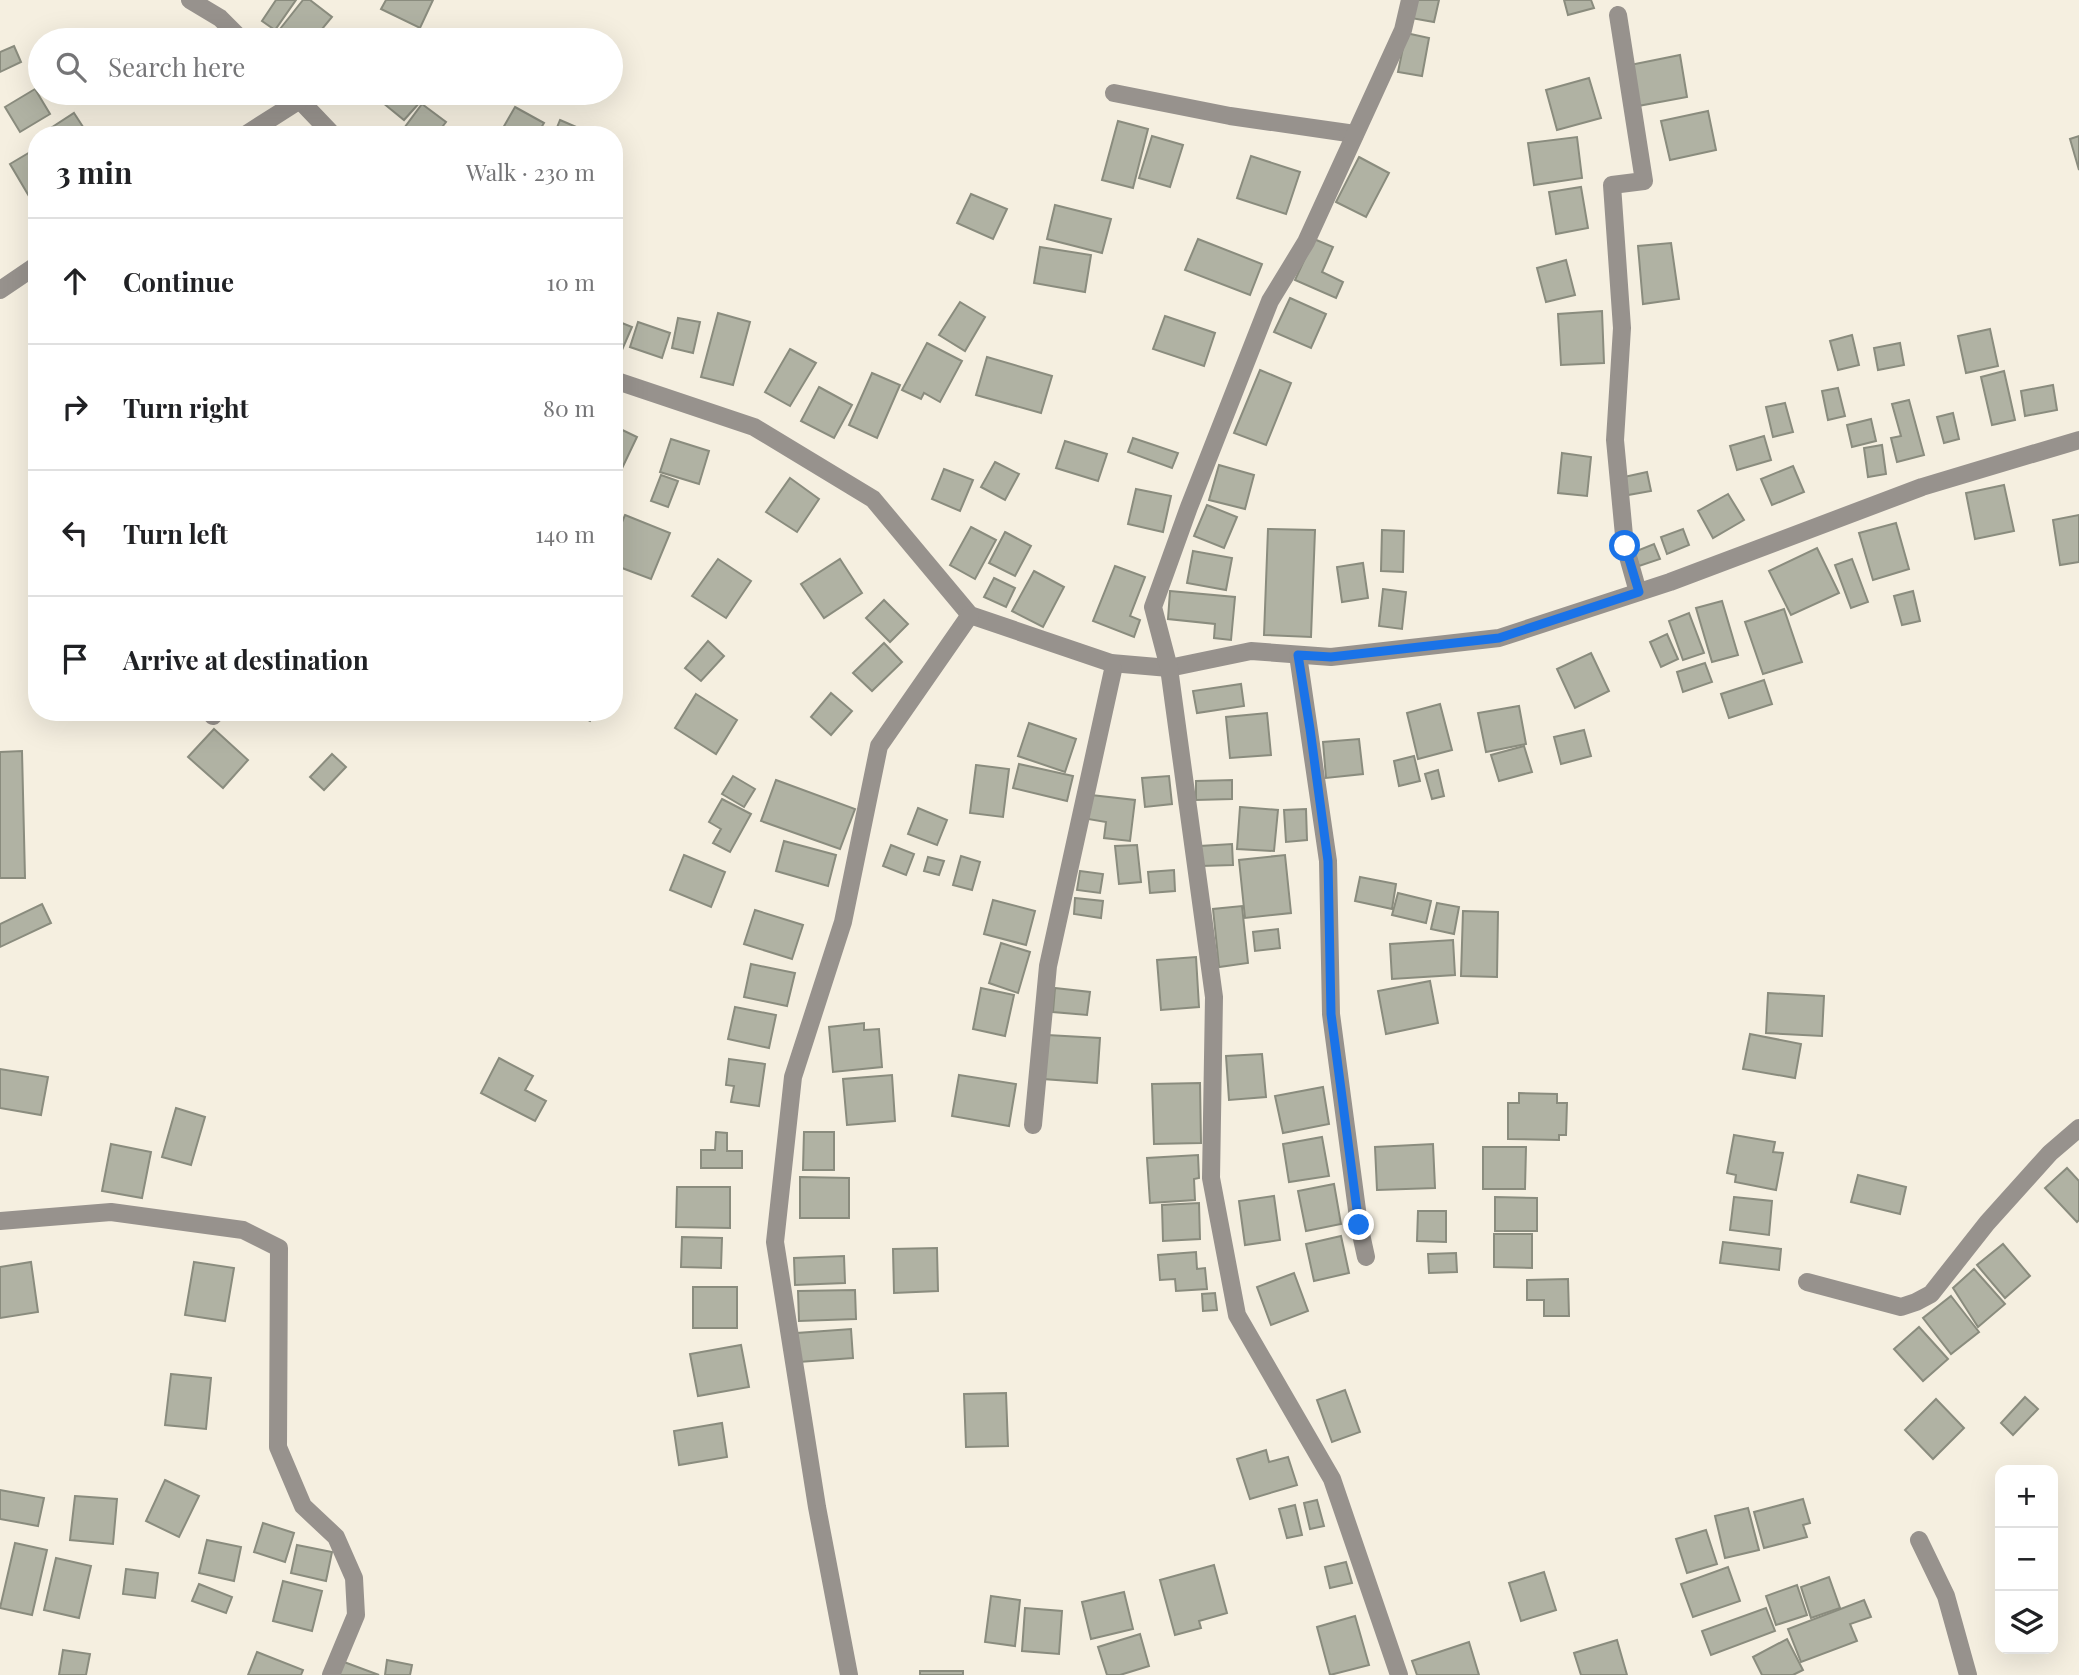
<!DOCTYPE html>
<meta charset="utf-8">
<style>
body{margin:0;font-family:"Playfair Display",serif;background:#f2f2f2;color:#202124}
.controls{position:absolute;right:21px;bottom:21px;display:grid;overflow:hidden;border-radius:14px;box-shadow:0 7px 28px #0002}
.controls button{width:63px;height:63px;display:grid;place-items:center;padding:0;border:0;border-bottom:2px solid #e0e0e0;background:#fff;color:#202124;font:35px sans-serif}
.stop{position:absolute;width:21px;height:21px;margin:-16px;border:5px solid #1a73e8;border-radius:50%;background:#fff}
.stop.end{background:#1a73e8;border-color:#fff;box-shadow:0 2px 7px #0008}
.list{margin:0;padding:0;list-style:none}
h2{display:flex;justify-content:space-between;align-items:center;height:91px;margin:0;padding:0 28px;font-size:30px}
h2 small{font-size:23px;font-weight:400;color:#757577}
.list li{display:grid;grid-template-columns:46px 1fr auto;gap:21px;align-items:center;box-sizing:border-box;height:126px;padding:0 28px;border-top:2px solid #e0e0e0}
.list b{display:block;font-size:26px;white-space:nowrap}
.list em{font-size:23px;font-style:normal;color:#757577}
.icon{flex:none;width:38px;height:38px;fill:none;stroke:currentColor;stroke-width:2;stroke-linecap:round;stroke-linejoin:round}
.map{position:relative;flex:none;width:2079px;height:1675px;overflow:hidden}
.search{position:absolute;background:#fff;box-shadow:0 7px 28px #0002;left:28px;top:28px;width:595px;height:77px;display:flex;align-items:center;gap:18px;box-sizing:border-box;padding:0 24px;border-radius:38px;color:#757577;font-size:26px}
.panel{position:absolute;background:#fff;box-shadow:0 7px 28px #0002;left:28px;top:126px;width:595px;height:595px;border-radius:28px}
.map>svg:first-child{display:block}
.building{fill:#b0b2a3;stroke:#8a8c7e;stroke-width:2}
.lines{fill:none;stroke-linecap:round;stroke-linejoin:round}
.minor{stroke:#97928d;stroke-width:18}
.route{stroke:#1a73e8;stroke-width:9}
</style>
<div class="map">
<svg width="2079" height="1675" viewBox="0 0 2079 1675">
<rect width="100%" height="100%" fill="#f5efe0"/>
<!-- building -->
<g class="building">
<polygon points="276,0 296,0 275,30 262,21"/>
<polygon points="303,0 310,0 332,17 313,40 293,40 280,29"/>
<polygon points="386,0 433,0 420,28 381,9"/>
<polygon points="1414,0 1439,0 1434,22 1411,18"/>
<polygon points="1564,0 1591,0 1594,8 1568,15"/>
<polygon points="1406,33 1429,38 1422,76 1398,72"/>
<polygon points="14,46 21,62 0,72 0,52"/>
<polygon points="1680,55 1687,97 1638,106 1630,65"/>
<polygon points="1589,78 1601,118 1557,130 1546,90"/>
<polygon points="35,89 50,114 20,132 5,107"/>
<polygon points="392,93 411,93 421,101 404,120 383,103"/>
<polygon points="422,104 446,122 436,135 399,135"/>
<polygon points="515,107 544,123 537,135 499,135"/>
<polygon points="1708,111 1716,150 1670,160 1661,121"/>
<polygon points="74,113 87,133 44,135 43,133"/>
<polygon points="560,120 581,129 578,135 554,135"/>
<polygon points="1118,121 1148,129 1133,188 1102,180"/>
<polygon points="1152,136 1183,145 1170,187 1139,178"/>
<polygon points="2079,136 2079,170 2070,139"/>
<polygon points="1577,137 1582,178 1534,185 1528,143"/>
<polygon points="37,148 37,201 33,203 10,164"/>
<polygon points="1251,156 1300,172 1286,214 1237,198"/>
<polygon points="1359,157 1389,173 1366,217 1336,202"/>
<polygon points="1581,187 1588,228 1556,234 1549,192"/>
<polygon points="971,194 1007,209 993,239 957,223"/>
<polygon points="1055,205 1111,219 1102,253 1047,239"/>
<polygon points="1198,239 1262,264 1250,295 1185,270"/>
<polygon points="1314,239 1333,247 1322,272 1343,282 1336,298 1295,280"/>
<polygon points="1671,243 1679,299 1643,304 1638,246"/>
<polygon points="1040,247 1091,255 1085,292 1034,283"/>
<polygon points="1566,260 1575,295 1546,302 1537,268"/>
<polygon points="1290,298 1326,314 1311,348 1274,332"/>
<polygon points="960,302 985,317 965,351 939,335"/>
<polygon points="1602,311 1604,363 1561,365 1558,314"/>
<polygon points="718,313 750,322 733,385 701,377"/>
<polygon points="1165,316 1215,333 1204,366 1153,349"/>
<polygon points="678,318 700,322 693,353 672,348"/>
<polygon points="617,321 632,327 622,350 614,347 614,328"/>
<polygon points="638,322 670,333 662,358 630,347"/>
<polygon points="1990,329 1998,366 1966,373 1958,336"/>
<polygon points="1852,335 1859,365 1838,370 1830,341"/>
<polygon points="927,343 962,361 940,402 924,393 921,399 902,390"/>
<polygon points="1900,343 1904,365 1878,370 1874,348"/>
<polygon points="790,349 816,363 790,406 765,392"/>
<polygon points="987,357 1052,376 1041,413 976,395"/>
<polygon points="1260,370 1291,383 1266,445 1234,433"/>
<polygon points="2004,371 2015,420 1992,425 1981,377"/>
<polygon points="872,373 900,385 877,438 849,425"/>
<polygon points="2053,385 2057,410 2025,416 2021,391"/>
<polygon points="819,387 852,405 834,438 801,421"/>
<polygon points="1838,388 1845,416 1828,420 1822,391"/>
<polygon points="1909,400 1924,455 1897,462 1891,438 1901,436 1892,404"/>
<polygon points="1785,403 1793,432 1773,437 1766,407"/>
<polygon points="1953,413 1959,439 1944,443 1937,417"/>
<polygon points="1871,419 1876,441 1852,447 1847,425"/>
<polygon points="614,426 637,437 614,485"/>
<polygon points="1764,436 1771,460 1737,470 1730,446"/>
<polygon points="1133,438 1178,453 1172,468 1128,452"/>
<polygon points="671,439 709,451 699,484 660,472"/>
<polygon points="1065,441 1107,454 1098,481 1056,468"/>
<polygon points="1882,445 1886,474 1868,477 1864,448"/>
<polygon points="1562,453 1591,457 1587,496 1558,493"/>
<polygon points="995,462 1019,474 1005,500 981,487"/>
<polygon points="1219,465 1254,475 1245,509 1209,500"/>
<polygon points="1793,466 1804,492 1772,505 1761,479"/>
<polygon points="944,469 973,480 960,511 932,499"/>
<polygon points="1647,472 1651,491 1628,495 1624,477"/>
<polygon points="661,475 678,481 668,507 651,501"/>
<polygon points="790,478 819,499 797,532 766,512"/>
<polygon points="2004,485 2014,531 1975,539 1966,493"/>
<polygon points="1136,489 1171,496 1163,532 1128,524"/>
<polygon points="1728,494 1744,520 1713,538 1698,511"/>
<polygon points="1207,505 1237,517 1224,548 1194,536"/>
<polygon points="625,515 670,533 651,579 614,565 614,541"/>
<polygon points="2079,515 2079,562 2060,565 2053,520"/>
<polygon points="1896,523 1909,569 1873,580 1859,533"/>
<polygon points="971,527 996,540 975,579 950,565"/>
<polygon points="1268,529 1315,530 1311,637 1264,635"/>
<polygon points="1683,529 1689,545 1667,554 1661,537"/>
<polygon points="1382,530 1404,531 1403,572 1381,571"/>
<polygon points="1005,532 1031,546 1015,576 989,563"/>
<polygon points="1654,544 1660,559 1639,566 1634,552"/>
<polygon points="1817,548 1839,593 1791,615 1769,571"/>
<polygon points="1193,551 1232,558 1226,590 1187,583"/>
<polygon points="718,559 751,581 726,618 692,596"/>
<polygon points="840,559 862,593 824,618 801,584"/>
<polygon points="1852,559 1868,602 1851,608 1835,565"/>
<polygon points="1363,563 1368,598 1342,602 1337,567"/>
<polygon points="1115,566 1145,577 1130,616 1140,620 1134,637 1093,621"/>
<polygon points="1034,571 1064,587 1043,627 1012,611"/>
<polygon points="994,578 1015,588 1006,607 984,597"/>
<polygon points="1383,589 1406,592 1402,629 1379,626"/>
<polygon points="1170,591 1235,597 1231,640 1214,638 1215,624 1168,619"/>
<polygon points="1913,591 1920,621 1902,625 1894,596"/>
<polygon points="884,600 908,624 890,642 866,618"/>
<polygon points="1722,601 1738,655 1712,662 1696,608"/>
<polygon points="1784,609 1802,662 1763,674 1745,622"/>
<polygon points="1689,613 1704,653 1683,660 1669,621"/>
<polygon points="1667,634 1678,659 1661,667 1650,642"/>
<polygon points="708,641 724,656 701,681 685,668"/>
<polygon points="884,643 902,662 872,691 853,673"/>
<polygon points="1591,653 1609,691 1575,708 1557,669"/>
<polygon points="1705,663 1712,682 1683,692 1677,672"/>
<polygon points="1764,680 1772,704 1729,718 1721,694"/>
<polygon points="1241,684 1244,706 1197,713 1193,691"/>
<polygon points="831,693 852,711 831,735 811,717"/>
<polygon points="696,694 737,720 716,754 675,728"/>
<polygon points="1440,704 1452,750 1418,759 1407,713"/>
<polygon points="1519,706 1526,744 1486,752 1478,713"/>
<polygon points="573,712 595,712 590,721"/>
<polygon points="1267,713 1271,755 1230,758 1226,717"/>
<polygon points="1029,723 1076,739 1065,772 1018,756"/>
<polygon points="214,729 248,760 223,788 188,757"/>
<polygon points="1584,730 1591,756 1561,764 1554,737"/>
<polygon points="1359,739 1363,774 1326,778 1323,742"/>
<polygon points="1524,746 1532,772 1499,781 1491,755"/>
<polygon points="22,751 25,878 0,878 0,752"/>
<polygon points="332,754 346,767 324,790 310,777"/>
<polygon points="1414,756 1420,781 1399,786 1394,761"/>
<polygon points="1019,764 1073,776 1067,801 1013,788"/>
<polygon points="976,765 1009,769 1003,817 970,813"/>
<polygon points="1438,770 1444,796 1432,799 1425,774"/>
<polygon points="733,776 755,789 744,807 722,794"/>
<polygon points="1169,776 1172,804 1145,807 1142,778"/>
<polygon points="776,780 855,809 840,849 761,821"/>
<polygon points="1232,780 1232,799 1196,800 1196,781"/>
<polygon points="1091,795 1135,800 1130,841 1104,838 1106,822 1088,819"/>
<polygon points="722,799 751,814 730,852 713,843 721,829 709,822"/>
<polygon points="1240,807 1278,810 1274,851 1237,849"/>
<polygon points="918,808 947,820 937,845 908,834"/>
<polygon points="1306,809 1307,840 1286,842 1284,810"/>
<polygon points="784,841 836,855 828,886 776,871"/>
<polygon points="1232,844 1233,865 1201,866 1200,846"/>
<polygon points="891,845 914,854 906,875 883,866"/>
<polygon points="1137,845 1141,882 1119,884 1115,846"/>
<polygon points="684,855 725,872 711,907 670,890"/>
<polygon points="1285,855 1291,913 1245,918 1239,860"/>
<polygon points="961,856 980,862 972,890 953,885"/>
<polygon points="928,857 944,861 939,875 924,871"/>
<polygon points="1174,870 1175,891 1150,893 1148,872"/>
<polygon points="1080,871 1103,874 1100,893 1077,890"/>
<polygon points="1360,877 1396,884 1392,909 1355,901"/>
<polygon points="1398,893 1431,901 1426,923 1392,915"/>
<polygon points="1075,898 1103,901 1101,918 1074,914"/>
<polygon points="993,900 1035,911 1026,945 984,934"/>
<polygon points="1437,903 1459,907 1454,934 1431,929"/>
<polygon points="42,904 51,923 0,947 0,924"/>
<polygon points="1242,906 1248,963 1219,967 1213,909"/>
<polygon points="755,910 803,925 792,959 744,944"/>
<polygon points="1463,911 1498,912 1497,977 1461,976"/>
<polygon points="1278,929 1280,948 1255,951 1253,932"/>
<polygon points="1453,940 1455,975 1392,979 1390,944"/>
<polygon points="1001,943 1030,952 1018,993 989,983"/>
<polygon points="1196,957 1199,1007 1161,1010 1157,960"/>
<polygon points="751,964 795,973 787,1006 744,997"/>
<polygon points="1430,981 1438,1023 1386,1034 1378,991"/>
<polygon points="981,988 1014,995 1005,1036 973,1029"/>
<polygon points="1055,988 1090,992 1087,1015 1053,1012"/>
<polygon points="1768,993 1824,996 1822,1036 1766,1033"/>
<polygon points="735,1007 776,1015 769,1048 728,1039"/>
<polygon points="864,1023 864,1030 879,1029 882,1067 833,1072 829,1027"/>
<polygon points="1750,1034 1801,1044 1795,1078 1743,1069"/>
<polygon points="1047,1035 1100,1038 1097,1083 1043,1079"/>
<polygon points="1262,1054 1266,1097 1229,1100 1226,1056"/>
<polygon points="499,1058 533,1076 525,1090 546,1101 535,1121 481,1093"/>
<polygon points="729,1059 765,1064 759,1106 731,1102 734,1086 726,1085"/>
<polygon points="0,1069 48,1077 41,1115 0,1108"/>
<polygon points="892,1075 895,1121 847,1125 843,1079"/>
<polygon points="959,1075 1016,1084 1009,1126 952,1116"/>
<polygon points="1200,1083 1201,1143 1154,1144 1152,1084"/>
<polygon points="1323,1087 1329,1124 1283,1133 1275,1096"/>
<polygon points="1519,1093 1557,1094 1557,1103 1567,1103 1566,1135 1559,1135 1559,1140 1508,1139 1508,1103 1519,1103"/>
<polygon points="176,1108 205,1117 191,1165 162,1157"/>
<polygon points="716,1132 727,1133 727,1151 742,1151 742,1168 701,1168 701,1150 715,1150"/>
<polygon points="804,1132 834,1132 834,1170 803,1170"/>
<polygon points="1734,1135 1775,1142 1773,1152 1783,1153 1776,1190 1735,1182 1736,1175 1727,1173"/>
<polygon points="1322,1137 1329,1176 1289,1182 1283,1144"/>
<polygon points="111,1144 151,1152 142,1198 102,1191"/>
<polygon points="1433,1144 1435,1188 1377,1190 1375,1147"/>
<polygon points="1483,1147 1526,1147 1525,1189 1483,1189"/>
<polygon points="1198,1155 1199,1178 1194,1179 1195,1200 1150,1203 1147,1158"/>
<polygon points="2067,1168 2079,1181 2079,1220 2077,1222 2045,1188"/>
<polygon points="1858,1175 1906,1187 1900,1214 1851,1202"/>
<polygon points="800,1177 849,1178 849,1218 800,1218"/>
<polygon points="1334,1184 1341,1224 1306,1231 1298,1191"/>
<polygon points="677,1187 730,1187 730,1228 676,1227"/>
<polygon points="1274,1196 1280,1240 1245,1245 1239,1201"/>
<polygon points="1495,1197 1537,1198 1537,1231 1495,1231"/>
<polygon points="1734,1197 1772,1201 1769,1235 1730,1230"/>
<polygon points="1199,1203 1200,1239 1163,1241 1162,1205"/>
<polygon points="1418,1211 1446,1211 1446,1242 1417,1241"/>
<polygon points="1494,1234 1532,1234 1532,1268 1494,1267"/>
<polygon points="1341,1236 1349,1273 1314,1281 1306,1244"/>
<polygon points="682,1237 722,1238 721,1268 681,1267"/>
<polygon points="1723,1242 1781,1249 1779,1270 1720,1263"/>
<polygon points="2003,1244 2030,1276 2005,1298 1977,1265"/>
<polygon points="937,1248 938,1291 894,1293 893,1249"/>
<polygon points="1196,1252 1197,1269 1205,1268 1207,1289 1176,1291 1175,1279 1160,1280 1158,1255"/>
<polygon points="1456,1253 1457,1272 1429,1273 1428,1254"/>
<polygon points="844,1256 845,1283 795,1285 794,1258"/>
<polygon points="31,1262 38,1312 0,1318 0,1267"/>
<polygon points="194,1262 234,1268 225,1321 185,1315"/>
<polygon points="1974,1269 2005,1304 1978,1327 1953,1288"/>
<polygon points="1294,1273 1308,1311 1271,1325 1257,1287"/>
<polygon points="1568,1279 1569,1316 1544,1316 1544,1300 1527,1300 1527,1280"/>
<rect x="693" y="1287" width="44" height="41"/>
<polygon points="855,1290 856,1319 799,1321 798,1291"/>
<polygon points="1215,1293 1217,1310 1203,1311 1202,1294"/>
<polygon points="1951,1296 1979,1332 1951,1354 1923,1318"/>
<polygon points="1919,1327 1948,1359 1923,1381 1894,1349"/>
<polygon points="851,1329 853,1358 799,1362 797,1333"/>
<polygon points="741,1345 749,1387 698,1396 690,1354"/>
<polygon points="171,1374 211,1378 206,1429 165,1425"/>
<polygon points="1345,1390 1360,1432 1332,1442 1317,1400"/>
<polygon points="1006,1393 1008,1446 966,1447 964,1394"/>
<polygon points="2025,1397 2038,1409 2013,1435 2001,1423"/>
<polygon points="1936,1399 1964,1428 1933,1459 1905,1430"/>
<polygon points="722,1423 727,1457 679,1465 674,1431"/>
<polygon points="1266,1450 1269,1462 1288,1457 1297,1485 1250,1499 1237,1459"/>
<polygon points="165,1480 199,1496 179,1537 146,1521"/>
<polygon points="0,1490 44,1498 38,1526 0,1519"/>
<polygon points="75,1496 117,1499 113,1544 70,1540"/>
<polygon points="1803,1499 1810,1523 1803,1525 1807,1537 1764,1548 1754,1512"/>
<polygon points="1317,1500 1324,1526 1310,1529 1304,1503"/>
<polygon points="1295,1505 1302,1535 1287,1538 1279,1509"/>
<polygon points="1748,1508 1759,1550 1725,1558 1715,1516"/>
<polygon points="263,1523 294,1533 285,1562 254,1552"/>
<polygon points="1706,1530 1717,1564 1687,1573 1676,1539"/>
<polygon points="207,1540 241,1547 234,1581 199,1573"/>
<polygon points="15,1543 47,1550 32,1615 0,1608"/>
<polygon points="297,1545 332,1552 326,1581 291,1573"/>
<polygon points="56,1558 91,1566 79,1618 44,1610"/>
<polygon points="1346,1562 1352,1583 1330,1588 1325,1567"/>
<polygon points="1214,1565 1227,1613 1199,1621 1201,1628 1175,1635 1160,1580"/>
<polygon points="1728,1567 1740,1601 1693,1617 1681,1584"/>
<polygon points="126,1569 158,1573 155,1598 123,1594"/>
<polygon points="1544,1572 1556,1610 1521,1621 1509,1583"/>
<polygon points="1829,1577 1840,1608 1811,1618 1801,1587"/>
<polygon points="283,1581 322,1591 312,1631 273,1621"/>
<polygon points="199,1584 232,1597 226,1613 192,1601"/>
<polygon points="1797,1585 1807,1615 1776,1625 1766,1596"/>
<polygon points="1124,1592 1133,1629 1091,1639 1082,1602"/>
<polygon points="991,1596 1020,1600 1015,1646 985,1642"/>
<polygon points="1864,1600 1871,1617 1850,1624 1857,1641 1801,1662 1788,1629"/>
<polygon points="1025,1608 1062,1611 1059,1654 1022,1651"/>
<polygon points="1766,1608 1775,1631 1711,1655 1702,1631"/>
<polygon points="1355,1616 1369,1665 1330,1675 1317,1627"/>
<polygon points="1140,1634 1149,1666 1120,1675 1107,1675 1098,1647"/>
<polygon points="1787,1639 1803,1670 1793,1675 1762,1675 1753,1657"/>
<polygon points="1617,1640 1627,1675 1581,1675 1574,1653"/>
<polygon points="1469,1642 1479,1675 1417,1675 1412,1661"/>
<polygon points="63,1650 90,1654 86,1675 59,1675"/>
<polygon points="257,1652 303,1670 301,1675 248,1675"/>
<polygon points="387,1660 412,1665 410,1675 385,1675"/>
<polygon points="344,1662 379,1675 339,1675"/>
<rect x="920" y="1671" width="43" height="4"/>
</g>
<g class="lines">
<!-- minor -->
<g class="minor">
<polyline points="190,0 220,18 242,40"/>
<polyline points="1618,15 1644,181 1612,185 1622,328 1615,440 1625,546 1638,592"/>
<polyline points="293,93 333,135"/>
<polyline points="1114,93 1230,116 1355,134"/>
<polyline points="245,135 300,100"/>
<polyline points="0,290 37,265"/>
<polyline points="614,380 754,427 873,499 970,615 1111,663 1169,668 1251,651 1331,657 1499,638 1670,582 1922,487 2079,440"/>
<polyline points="1298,655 1328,861 1331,1014 1359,1225 1366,1257"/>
<polyline points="213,716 216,712"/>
<polyline points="1033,1125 1048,966 1113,670 1111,663"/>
<polyline points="0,1221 111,1212 243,1230 279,1248 278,1447 303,1506 336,1537 354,1578 356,1615 331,1675"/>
<polyline points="1807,1282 1901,1307 1916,1302 1931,1294 1987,1223 2050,1153 2079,1128"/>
<polyline points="1919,1540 1946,1596 1968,1675"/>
<polyline points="849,1675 817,1507 775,1242 793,1077 843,922 879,746 970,615"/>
<polyline points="1399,1675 1332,1479 1237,1315 1211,1178 1214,997 1169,668 1153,607 1189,507 1270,301 1306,242 1403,30 1410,0"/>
</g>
</g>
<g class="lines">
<!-- route -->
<polyline class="route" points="1359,1225 1331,1014 1328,861 1310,729 1298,655 1331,657 1499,638 1639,592 1625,546"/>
</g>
</svg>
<div class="controls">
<button>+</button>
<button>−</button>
<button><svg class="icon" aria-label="layers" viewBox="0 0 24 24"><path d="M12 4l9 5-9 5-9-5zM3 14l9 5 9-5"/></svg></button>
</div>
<div class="stop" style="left:1625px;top:546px"></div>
<div class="stop end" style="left:1359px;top:1225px"></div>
<div class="search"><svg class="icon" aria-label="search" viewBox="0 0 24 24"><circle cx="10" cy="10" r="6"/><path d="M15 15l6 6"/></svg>Search here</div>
<section class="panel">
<h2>3 min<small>Walk · 230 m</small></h2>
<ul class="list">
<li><svg class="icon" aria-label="ahead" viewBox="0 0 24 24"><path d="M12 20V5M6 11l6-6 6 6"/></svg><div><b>Continue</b></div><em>10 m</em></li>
<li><svg class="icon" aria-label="right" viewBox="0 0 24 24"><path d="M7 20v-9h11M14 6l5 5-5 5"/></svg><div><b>Turn right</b></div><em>80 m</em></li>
<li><svg class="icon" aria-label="left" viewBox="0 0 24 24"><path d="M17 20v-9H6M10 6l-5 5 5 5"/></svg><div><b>Turn left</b></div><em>140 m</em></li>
<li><svg class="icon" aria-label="arrive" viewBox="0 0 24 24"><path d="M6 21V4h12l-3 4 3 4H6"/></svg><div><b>Arrive at destination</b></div></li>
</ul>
</section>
</div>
